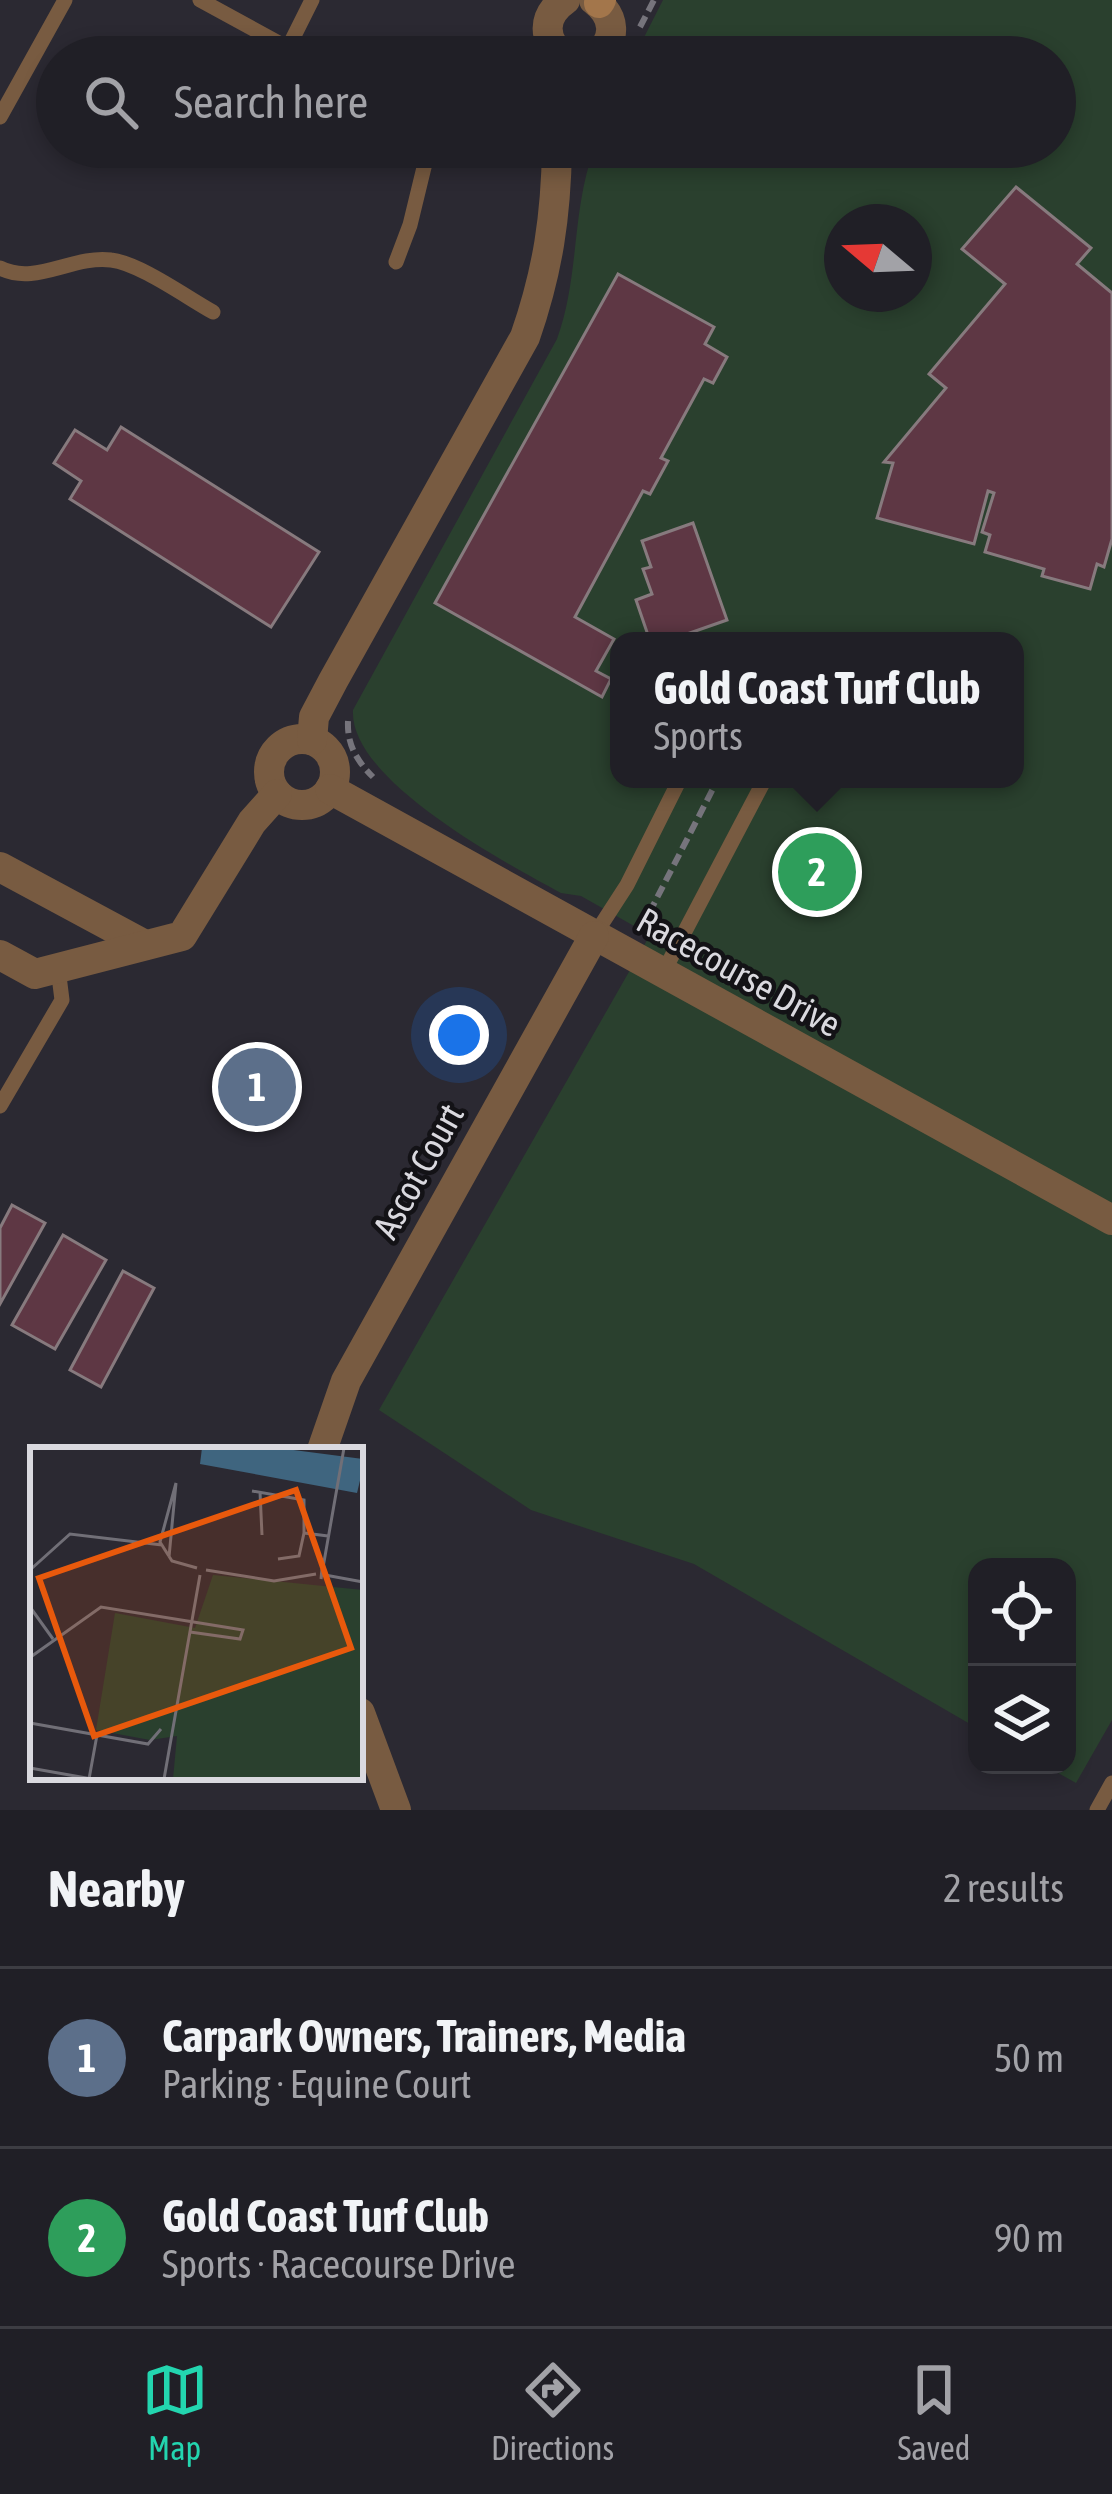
<!DOCTYPE html>
<meta charset="utf-8">
<style>
body{margin:0;font-family:"Asap Condensed",sans-serif;background:#2d2c32;color:#f1f3f6}
.controls{position:absolute;right:36px;bottom:36px;display:grid;overflow:hidden;border-radius:24px;box-shadow:0 6px 18px #0003}
.controls button{width:108px;height:108px;display:grid;place-items:center;padding:0;border:0;border-bottom:3px solid #3d3d43;background:#201f26;color:#f1f3f6;font:60px sans-serif}
.compass{position:absolute;left:824px;top:204px;width:108px;height:108px;border-radius:50%;background:#201f26;box-shadow:0 6px 18px #0003;rotate:289deg}
.you{position:absolute;left:459px;top:1035px;width:42px;height:42px;margin:-30px;border:9px solid #fff;border-radius:50%;background:#1a73e8;box-shadow:0 0 0 18px #1a73e833}
.badge{display:grid;place-items:center;width:78px;height:78px;border-radius:50%;background:#23d5af;color:#fff;font-size:39px;font-weight:700}
.pin{position:absolute;translate:-50% -50%;border:6px solid #fff;box-shadow:0 3px 12px #0006}
.popup{position:absolute;left:610px;top:632px;width:414px;height:156px;box-sizing:border-box;display:grid;place-content:center;border-radius:24px;background:#201f26;filter:drop-shadow(0 3px 9px #0005);font-size:39px;white-space:nowrap;color:#a2a2a7}
.popup b{font-size:45px;color:#f1f3f6}
.popup::after{content:'';position:absolute;left:50%;top:100%;margin-left:-24px;border:24px solid transparent;border-top-color:#201f26}
.list{margin:0;padding:0;list-style:none}
h2{display:flex;justify-content:space-between;align-items:center;height:156px;margin:0;padding:0 48px;font-size:51px}
h2 small{font-size:39px;font-weight:400;color:#a2a2a7}
.list li{display:grid;grid-template-columns:78px 1fr auto;gap:36px;align-items:center;box-sizing:border-box;height:180px;padding:0 48px;border-top:3px solid #3d3d43}
.list b{display:block;font-size:45px;white-space:nowrap}
.list p{margin:0;font-size:39px;white-space:nowrap;color:#a2a2a7}
.list em{font-size:39px;font-style:normal;color:#a2a2a7}
.icon{flex:none;width:66px;height:66px;fill:none;stroke:currentColor;stroke-width:2;stroke-linecap:round;stroke-linejoin:round}
.map{position:relative;flex:none;width:1112px;height:1810px;overflow:hidden}
.search{position:absolute;background:#201f26;box-shadow:0 6px 18px #0003;left:36px;right:36px;top:36px;height:132px;display:flex;align-items:center;gap:30px;box-sizing:border-box;padding:0 42px;border-radius:66px;color:#a2a2a7;font-size:45px}
.sheet{height:516px;background:#201f26}
nav{display:flex;justify-content:space-around;align-items:center;box-sizing:border-box;height:168px;border-top:3px solid #3d3d43;background:#201f26;font-size:33px;color:#a2a2a7}
nav a{display:grid;justify-items:center;gap:6px}
nav .on{color:#23d5af}
.map>svg:first-child{display:block}
.green{fill:#2a402e;fill-rule:evenodd}
.building{fill:#5e3744;stroke:#877a7e;stroke-width:3}
.lines{fill:none;stroke-linecap:round;stroke-linejoin:round}
.path{stroke:#76747c;stroke-width:6;stroke-dasharray:12 6;stroke-linecap:butt}
.lane{stroke:#785b41;stroke-width:15}
.street{stroke:#785b41;stroke-width:30}
.secondary{stroke:#a3764b;stroke-width:30}
.labels{text-anchor:middle;stroke-width:9;stroke-linejoin:round;paint-order:stroke}
.street-label{font-size:36px;fill:#dad9df;stroke:#131216}
.inset-road{fill:none;stroke:#716f77;stroke-width:3}
.view{fill:#e8590c;fill-opacity:0.15;stroke:#e8590c;stroke-width:6}
.inset-edge{fill:none;stroke:#dad9df;stroke-width:6}
</style>
<div class="map">
<svg width="1112" height="1810" viewBox="0 0 1112 1810">
<rect width="100%" height="100%" fill="#2b2932"/>
<!-- green -->
<path class="green" d="M663,0H1112V1720L1076,1783L1044,1765H1067V1567H977V1728L694,1564L531,1510L379,1410L650,935L581,896L561,893C506,863 349,780 353,710L557,339C580,276 571,209 595,147H1055V57H634ZM842,222H914V294H842ZM619,641H1015V779H619Z"/>
<!-- building -->
<g class="building">
<polygon points="1016,187 1091,248 1077,264 1112,293 1112,539 1104,567 1097,564 1090,589 1042,576 1044,569 985,552 990,535 982,532 994,493 988,491 974,544 877,518 893,463 884,462 946,388 929,374 1005,284 962,249"/>
<polygon points="618,274 714,327 705,344 727,357 713,383 704,379 661,458 668,461 650,494 643,491 575,617 614,639 596,671 611,679 602,697 435,603"/>
<polygon points="121,427 319,552 271,627 70,499 81,481 54,463 75,430 107,450"/>
<polygon points="693,523 727,620 667,641 650,641 636,600 652,594 643,569 651,567 642,541"/>
<polygon points="12,1205 45,1223 0,1304 0,1228"/>
<polygon points="63,1235 106,1260 55,1349 12,1325"/>
<polygon points="123,1271 154,1288 101,1387 70,1370"/>
</g>
<g class="lines">
<!-- path -->
<g class="path">
<polyline points="640,27 654,0"/>
<path d="M348,721C347,744 356,760 373,777"/>
<polyline points="641,929 718,779"/>
</g>
<!-- lane -->
<g class="lane">
<polyline points="200,0 288,48"/>
<polyline points="304,57 288,48 312,0"/>
<polyline points="0,117 65,0"/>
<polyline points="396,262 410,225 427,155 425,147"/>
<path d="M0,268C35,286 73,255 111,260C139,263 186,297 213,312"/>
<polyline points="594,936 627,885 680,779"/>
<polyline points="663,973 765,779"/>
<polyline points="0,1106 62,1000 58,968"/>
<polyline points="1097,1810 1112,1783"/>
</g>
<!-- street -->
<g class="street">
<path d="M594,0C616,17 617,39 596,57"/>
<path d="M564,57C542,40 542,16 565,0"/>
<circle cx="302" cy="772" r="33"/>
<path d="M312,740L314,717L333,681L525,337C548,271 556,216 557,147"/>
<polyline points="330,789 1112,1220"/>
<polyline points="0,867 145,945"/>
<polyline points="0,955 35,974 182,936 252,822 277,794"/>
<polyline points="322,1450 346,1381 594,936"/>
<polyline points="360,1713 396,1810"/>
</g>
<!-- secondary -->
<polyline class="secondary" points="599,3 601,0"/>
</g>
<g class="labels">
<!-- street labels -->
<g class="street-label">
<text transform="translate(739 972) rotate(29)" y="13">Racecourse Drive</text>
<text transform="translate(418 1171) rotate(-61)" y="13">Ascot Court</text>
</g>
</g>
<!-- overview -->
<g transform="translate(30 1447)">
<rect width="333" height="333" fill="#2b2932"/>
<path d="M183,128L333,143V332H143L147,289L120,293L66,283L85,166L165,181Z" fill="#2a402e"/>
<path d="M172,1H248L333,12V21L327,46L170,17Z" fill="#3f657f"/>
<path class="inset-road" d="M222,44L274,53V86M230,45L232,88M139,110L146,36L130,95L142,114L167,121M248,112L269,109L274,86L298,89M292,122L291,132L314,1M0,123L40,87L132,98M176,123L244,134L286,127M295,128L333,135M0,160L23,192M2,209L71,160L213,183L210,192L160,185M0,276L118,297L131,282M0,321L62,332M59,332L67,288M134,332L170,128"/>
<path class="view" d="M266,43L321,201L64,289L9,131Z"/>
<rect width="333" height="333" class="inset-edge"/>
</g>
</svg>
<div class="controls">
<button><svg class="icon" aria-label="locate" viewBox="0 0 24 24"><circle cx="12" cy="12" r="6"/><path d="M12 2v4M12 18v4M2 12h4M18 12h4"/></svg></button>
<button><svg class="icon" aria-label="layers" viewBox="0 0 24 24"><path d="M12 4l9 5-9 5-9-5zM3 14l9 5 9-5"/></svg></button>
</div>
<svg class="compass" viewBox="-18 -18 36 36"><path d="M0-13l5 13h-10z" fill="#e53935"/><path d="M0 13l5-13h-10z" fill="#a2a2a7"/></svg>
<div class="you"></div>
<div class="pin badge" style="left:257px;top:1087px;background:#5c6f8a">1</div>
<div class="pin badge" style="left:817px;top:872px;background:#2e9e5b">2</div>
<div class="popup"><b>Gold Coast Turf Club</b>Sports</div>
<div class="search"><svg class="icon" aria-label="search" viewBox="0 0 24 24"><circle cx="10" cy="10" r="6"/><path d="M15 15l6 6"/></svg>Search here</div>
</div>
<section class="sheet">
<h2>Nearby<small>2 results</small></h2>
<ul class="list">
<li><span class="badge" style="background:#5c6f8a">1</span><div><b>Carpark Owners, Trainers, Media</b><p>Parking · Equine Court</p></div><em>50 m</em></li>
<li><span class="badge" style="background:#2e9e5b">2</span><div><b>Gold Coast Turf Club</b><p>Sports · Racecourse Drive</p></div><em>90 m</em></li>
</ul>
</section>
<nav>
<a class="on"><svg class="icon" aria-label="map" viewBox="0 0 24 24"><path d="M3 6l6-2 6 2 6-2v14l-6 2-6-2-6 2zM9 4v14M15 6v14"/></svg>Map</a>
<a><svg class="icon" aria-label="directions" viewBox="0 0 24 24"><path d="M12 3l9 9-9 9-9-9zM9 14v-3h6M13 9l2 2-2 2"/></svg>Directions</a>
<a><svg class="icon" aria-label="saved" viewBox="0 0 24 24"><path d="M7 4h10v16l-5-4-5 4z"/></svg>Saved</a>
</nav>
